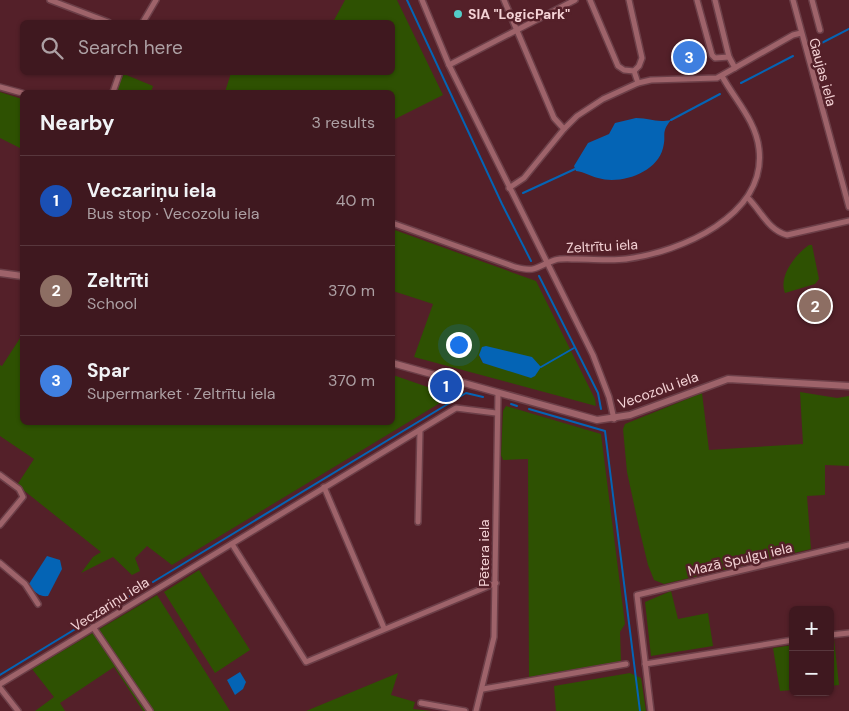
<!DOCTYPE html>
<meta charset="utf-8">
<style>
body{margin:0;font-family:"DM Sans",sans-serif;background:#4a252c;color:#f1f3f6}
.controls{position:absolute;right:15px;bottom:15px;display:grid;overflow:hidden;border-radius:8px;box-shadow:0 1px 4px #0004}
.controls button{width:45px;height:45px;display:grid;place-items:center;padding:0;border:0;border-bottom:1px solid #58373d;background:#3f181f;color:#f1f3f6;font:25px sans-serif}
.you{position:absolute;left:458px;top:344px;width:18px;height:18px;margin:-12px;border:4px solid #fff;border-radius:50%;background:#1a73e8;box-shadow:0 0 0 8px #1a73e833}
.badge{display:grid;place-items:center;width:32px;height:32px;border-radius:50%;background:#95b2f1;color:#fff;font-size:16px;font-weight:700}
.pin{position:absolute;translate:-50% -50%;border:2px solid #fff;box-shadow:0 1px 5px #0006}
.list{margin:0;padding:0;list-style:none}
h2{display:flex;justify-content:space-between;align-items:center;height:65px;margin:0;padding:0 20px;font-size:21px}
h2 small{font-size:16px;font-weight:400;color:#ada0a4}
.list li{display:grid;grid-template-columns:32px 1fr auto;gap:15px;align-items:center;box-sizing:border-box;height:90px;padding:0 20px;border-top:1px solid #58373d}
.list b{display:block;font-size:19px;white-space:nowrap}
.list p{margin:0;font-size:16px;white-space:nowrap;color:#ada0a4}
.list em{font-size:16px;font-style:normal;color:#ada0a4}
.icon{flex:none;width:28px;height:28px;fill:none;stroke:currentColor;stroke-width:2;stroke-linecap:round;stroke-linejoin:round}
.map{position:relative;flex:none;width:849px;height:711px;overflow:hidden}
.search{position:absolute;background:#3f181f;box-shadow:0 1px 4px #0004;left:20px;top:20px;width:375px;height:55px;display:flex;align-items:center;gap:12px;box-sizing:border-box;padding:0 18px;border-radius:8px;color:#ada0a4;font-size:19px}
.panel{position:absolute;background:#3f181f;box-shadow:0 1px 4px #0004;left:20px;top:90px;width:375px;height:335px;border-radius:8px}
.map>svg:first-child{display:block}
.green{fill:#2e5102;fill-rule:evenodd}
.water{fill:#0464b5}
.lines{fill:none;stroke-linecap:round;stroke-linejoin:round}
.stream{stroke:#0464b5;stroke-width:2}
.minor-casing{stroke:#6c3f48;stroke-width:8}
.tertiary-casing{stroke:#6c3f48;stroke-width:9}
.minor{stroke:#9e636a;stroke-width:5}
.tertiary{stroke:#9e636a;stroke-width:6}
.poi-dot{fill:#53cdc9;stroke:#542029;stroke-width:2}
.labels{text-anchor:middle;stroke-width:5;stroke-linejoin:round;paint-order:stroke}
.poi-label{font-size:14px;font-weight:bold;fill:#f4d2d5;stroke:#542029;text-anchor:start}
.street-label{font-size:14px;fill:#f4d2d5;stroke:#542029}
</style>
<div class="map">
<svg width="849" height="711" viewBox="0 0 849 711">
<rect width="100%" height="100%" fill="#542029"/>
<!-- green -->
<g class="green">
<polygon points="345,0 397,0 443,95 393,120 392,92 225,92 231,73 392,72 392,22 333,22"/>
<polygon points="124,74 153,86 151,92 115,92"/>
<polygon points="0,92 22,99 22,149 0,138"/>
<path d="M392,229L536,281L595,399L596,406L414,357L433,304L393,291ZM482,352L535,376C518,374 501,367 483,363L479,356Z"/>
<path d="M809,245H812L819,279L815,284L785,293C778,276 796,254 809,245Z"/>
<polygon points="22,335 22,422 392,422 393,375 442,392 445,400 172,565 147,546 135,558 140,571 132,575 113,557 81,573 93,557 101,552 17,485 34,459 0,436 0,365 2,366"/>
<polygon points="800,392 837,398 849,396 849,466 825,465 825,495 807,496 811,549 664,584 654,580 648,565 640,532 627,472 623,429 625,424 702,393 709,450 803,444"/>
<polygon points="506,406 601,434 625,624 620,632 621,661 529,677 528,459 503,460 501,455 503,411"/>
<polygon points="199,570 250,650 215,673 164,592"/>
<polygon points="671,591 678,619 708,613 713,646 651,656 645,602"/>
<polygon points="157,595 230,711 143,711 114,667 60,703 65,711 35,711 54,697 32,669"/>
<polygon points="834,639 839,685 830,686 830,640"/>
<polygon points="793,645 793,690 780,691 773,648"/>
<polygon points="398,673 391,695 415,702 413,709 432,711 306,711"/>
<polygon points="630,673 641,678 646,711 556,711 554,686"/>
</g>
<!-- water -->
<g class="water">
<path d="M636,118C651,118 655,123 671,120C660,133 667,135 663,148C657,173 620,185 598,178C590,176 585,172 576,171L574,166L588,143L609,134L615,123Z"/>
<polygon points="486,346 532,357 541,367 535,376 531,378 483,363 479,355 482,347"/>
<path d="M47,556L60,560L62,569L48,596C39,597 34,592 29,584Z"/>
<polygon points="240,672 246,682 243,689 235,695 227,680"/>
</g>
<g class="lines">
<!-- stream -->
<g class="stream">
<polyline points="407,0 502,204 531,261"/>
<polyline points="812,48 849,29"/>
<polyline points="741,83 793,56"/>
<polyline points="671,120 720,94"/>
<polyline points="523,193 575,169"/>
<polyline points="539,276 598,393 601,409"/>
<polyline points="541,367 574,348"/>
<polyline points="511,404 517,406"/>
<polyline points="529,409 605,431 640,711"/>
<polyline points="153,582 466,393 483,397"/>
<polyline points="0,675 146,586"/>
</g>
<defs>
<g id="minor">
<polyline points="50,0 108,22"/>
<polyline points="422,0 449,65 593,355 609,397 614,419"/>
<polyline points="504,0 554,118 564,129"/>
<polyline points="590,0 618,66 624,70 634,71 638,83"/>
<polyline points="629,0 642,58 639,66 634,71"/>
<polyline points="697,0 712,55 715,58 729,57"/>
<polyline points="715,0 729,57 735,68"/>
<polyline points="793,0 849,207"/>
<polyline points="812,0 820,30"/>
<polyline points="143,22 156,0"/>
<polyline points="449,65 575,0"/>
<polyline points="0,87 22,93"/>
<polyline points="113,92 120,72"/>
<polyline points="509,188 524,178 564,129 577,116 603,99 638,83 651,80 717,78 793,35 801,33"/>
<path d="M748,198C762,212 768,230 787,235L849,221"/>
<path d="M392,223L515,267C538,273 536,266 555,260C562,258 570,259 577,259C593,259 611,261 626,259C680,252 767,216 759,149C756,121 735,100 722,76"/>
<polyline points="0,475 19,489 23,497 0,525"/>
<polyline points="324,487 384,628"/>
<polyline points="418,522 420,430"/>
<polyline points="232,544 306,662 496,583"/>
<polyline points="0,563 25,584 38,604"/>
<polyline points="93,627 150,711"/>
<polyline points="830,635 849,633"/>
<polyline points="645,664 793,640"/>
<polyline points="0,684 456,408 496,413"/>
<polyline points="0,688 18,711"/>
<polyline points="483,689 626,664"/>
<polyline points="421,703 465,711"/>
<polyline points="476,711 494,637 498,393"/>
<polyline points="651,711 637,595 849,545"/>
</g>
<g id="tertiary">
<polyline points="0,273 22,276"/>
<polyline points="392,363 597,420 630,415 728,379 849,386"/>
</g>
</defs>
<!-- minor casing -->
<use href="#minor" class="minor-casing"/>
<!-- tertiary casing -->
<use href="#tertiary" class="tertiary-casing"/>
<!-- minor -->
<use href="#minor" class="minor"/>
<!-- tertiary -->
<use href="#tertiary" class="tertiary"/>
</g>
<!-- markers -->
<circle class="poi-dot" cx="458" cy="14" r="5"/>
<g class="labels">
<!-- poi labels -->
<g class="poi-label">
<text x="468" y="19">SIA "LogicPark"</text>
</g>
<!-- street labels -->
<g class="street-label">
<text transform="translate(823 72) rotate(75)" y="5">Gaujas iela</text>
<text transform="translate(602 246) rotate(-3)" y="5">Zeltrītu iela</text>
<text transform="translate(658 390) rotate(-20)" y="5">Vecozolu iela</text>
<text transform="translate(484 553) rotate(-90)" y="5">Pētera iela</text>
<text transform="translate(740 559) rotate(-13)" y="5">Mazā Spulgu iela</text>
<text transform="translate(110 604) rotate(-32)" y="5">Veczariņu iela</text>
</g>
</g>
</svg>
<div class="controls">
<button>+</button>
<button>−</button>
</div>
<div class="you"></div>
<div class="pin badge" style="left:446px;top:386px;background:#1a4fb4">1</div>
<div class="pin badge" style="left:815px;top:306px;background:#8d6e63">2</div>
<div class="pin badge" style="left:689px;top:57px;background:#3f7fe0">3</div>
<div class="search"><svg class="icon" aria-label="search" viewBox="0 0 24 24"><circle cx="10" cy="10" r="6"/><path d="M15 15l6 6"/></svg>Search here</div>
<section class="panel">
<h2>Nearby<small>3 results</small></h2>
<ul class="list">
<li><span class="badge" style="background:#1a4fb4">1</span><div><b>Veczariņu iela</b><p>Bus stop · Vecozolu iela</p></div><em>40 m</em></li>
<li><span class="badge" style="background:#8d6e63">2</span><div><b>Zeltrīti</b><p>School</p></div><em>370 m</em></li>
<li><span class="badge" style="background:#3f7fe0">3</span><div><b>Spar</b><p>Supermarket · Zeltrītu iela</p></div><em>370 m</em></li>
</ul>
</section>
</div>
